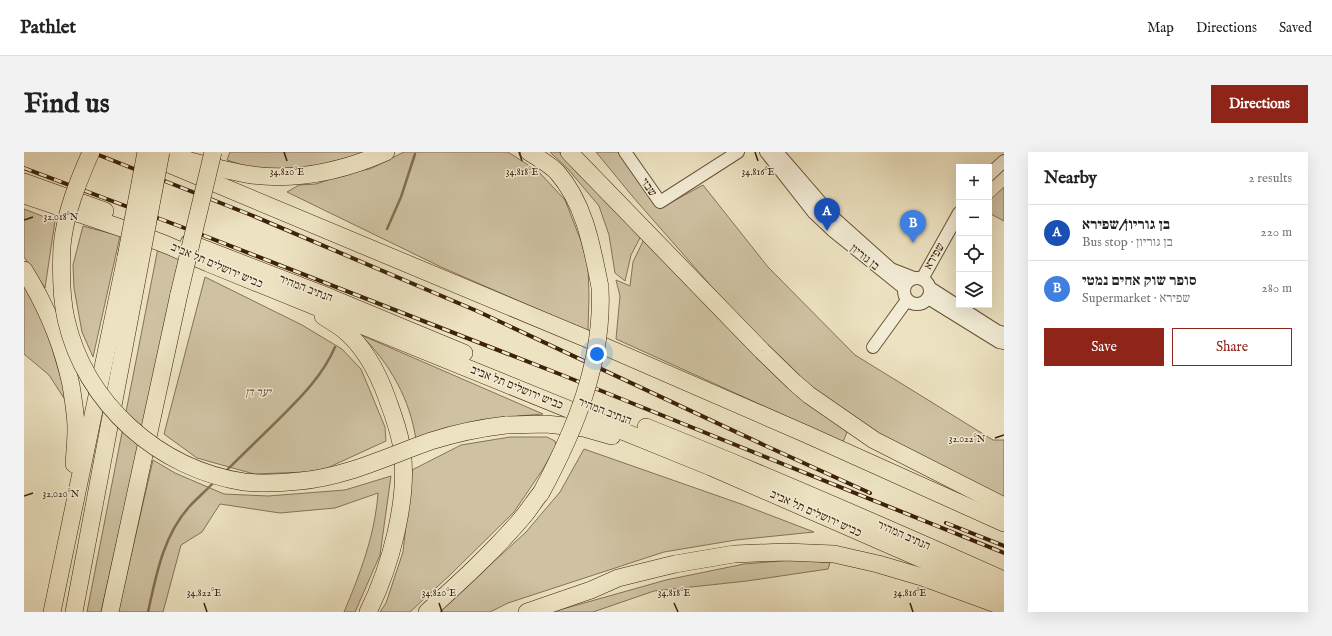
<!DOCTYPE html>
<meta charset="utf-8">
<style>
body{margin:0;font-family:"IM FELL English","Frank Ruhl Libre",serif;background:#f2f2f2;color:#222}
.controls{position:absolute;right:12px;top:12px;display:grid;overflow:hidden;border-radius:0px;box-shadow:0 4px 16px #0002}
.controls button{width:36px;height:36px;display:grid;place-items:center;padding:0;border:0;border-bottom:1px solid #e0e0e0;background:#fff;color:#222;font:20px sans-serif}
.you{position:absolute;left:573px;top:202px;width:14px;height:14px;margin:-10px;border:3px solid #fff;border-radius:50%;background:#1a73e8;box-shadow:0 0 0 6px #1a73e833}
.badge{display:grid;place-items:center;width:26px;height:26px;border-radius:50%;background:#8f2418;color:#fff;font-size:13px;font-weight:700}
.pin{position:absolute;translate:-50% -33px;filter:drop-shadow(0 1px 2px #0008)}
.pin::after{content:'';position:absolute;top:21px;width:14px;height:12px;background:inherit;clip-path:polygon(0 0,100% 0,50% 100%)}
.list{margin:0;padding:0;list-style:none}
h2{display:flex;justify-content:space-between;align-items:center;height:52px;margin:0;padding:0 16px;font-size:17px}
h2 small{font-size:13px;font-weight:400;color:#767676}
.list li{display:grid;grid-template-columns:26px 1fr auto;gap:12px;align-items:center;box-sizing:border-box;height:56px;padding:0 16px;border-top:1px solid #e0e0e0}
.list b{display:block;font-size:15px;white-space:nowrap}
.list p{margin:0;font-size:13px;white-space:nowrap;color:#767676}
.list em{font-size:13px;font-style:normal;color:#767676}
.actions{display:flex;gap:8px;padding:12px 16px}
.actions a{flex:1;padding:9px 0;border:1px solid #8f2418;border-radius:0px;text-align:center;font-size:14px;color:#8f2418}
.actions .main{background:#8f2418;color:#fff}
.icon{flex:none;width:22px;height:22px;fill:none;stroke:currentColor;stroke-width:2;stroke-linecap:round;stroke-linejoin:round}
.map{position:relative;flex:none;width:980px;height:460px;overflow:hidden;border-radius:0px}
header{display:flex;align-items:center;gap:24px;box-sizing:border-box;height:56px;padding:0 20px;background:#fff;border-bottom:1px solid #e0e0e0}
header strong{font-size:19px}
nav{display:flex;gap:22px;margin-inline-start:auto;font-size:14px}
.intro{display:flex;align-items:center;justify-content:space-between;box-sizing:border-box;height:96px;padding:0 24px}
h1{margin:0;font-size:28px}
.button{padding:10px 18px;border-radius:0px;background:#8f2418;color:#fff;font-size:14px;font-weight:700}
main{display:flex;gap:24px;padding:0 24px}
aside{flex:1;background:#fff;border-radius:0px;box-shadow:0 4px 16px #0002}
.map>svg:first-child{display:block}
.green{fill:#cfc2a3;stroke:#867256}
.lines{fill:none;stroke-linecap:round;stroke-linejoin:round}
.stream{stroke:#836e52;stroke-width:2.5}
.minor-casing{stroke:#695237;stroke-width:14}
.highway-casing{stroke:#3d2109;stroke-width:18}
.minor{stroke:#f3edd7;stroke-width:12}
.highway{stroke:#ede3c2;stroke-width:17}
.rail-casing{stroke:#3d2109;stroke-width:4}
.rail{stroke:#f3edd7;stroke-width:2.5;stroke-dasharray:8;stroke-linecap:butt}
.highway-bridge-casing{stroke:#3d2109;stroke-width:18;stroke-linecap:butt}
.highway-bridge{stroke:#ede3c2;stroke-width:17}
.ticks{fill:none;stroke:#3d2109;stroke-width:1.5}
.labels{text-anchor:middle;stroke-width:3;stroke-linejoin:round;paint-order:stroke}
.street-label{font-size:12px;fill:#3d2109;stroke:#f3edd7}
.park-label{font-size:12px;font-style:italic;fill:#624930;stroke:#f3edd7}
.ticks-label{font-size:10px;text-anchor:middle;fill:#3d2109;stroke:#f3edd7;stroke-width:3;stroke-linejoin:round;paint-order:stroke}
</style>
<header>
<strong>Pathlet</strong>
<nav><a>Map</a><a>Directions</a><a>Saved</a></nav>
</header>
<div class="intro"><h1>Find us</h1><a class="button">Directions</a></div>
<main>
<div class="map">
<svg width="980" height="460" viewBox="0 0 980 460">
<rect width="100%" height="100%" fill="#ede3c2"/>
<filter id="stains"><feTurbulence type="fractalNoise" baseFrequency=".005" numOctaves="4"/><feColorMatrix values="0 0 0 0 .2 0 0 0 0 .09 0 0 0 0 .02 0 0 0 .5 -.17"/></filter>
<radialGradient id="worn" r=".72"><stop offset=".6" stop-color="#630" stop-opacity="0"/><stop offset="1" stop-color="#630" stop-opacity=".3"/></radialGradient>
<!-- green -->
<g class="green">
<polygon points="206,0 344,0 273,19 224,15 203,8"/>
<polygon points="380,0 484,0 515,20 541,48 557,89 564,114 565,144 564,179 417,115 263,40 275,33 292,32 330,19 346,17"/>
<polygon points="526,0 535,0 617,84 607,103 601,129 591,121 585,83 575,54 544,17"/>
<polygon points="572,0 595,0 635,57 679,33 744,115 831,203 969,288 980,288 980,348 870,291 782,233 730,183 609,45"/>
<polygon points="980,35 980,69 965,61 965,49"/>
<polygon points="0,57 31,69 21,136 0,105"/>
<polygon points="59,74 96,84 69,205 58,180 50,136 49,113"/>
<polygon points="622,83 823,280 819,290 592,187 596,144 592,128 606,134 609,110"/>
<polygon points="134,96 157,106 77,460 63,460"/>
<polygon points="181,125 278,173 318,197 337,217 361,275 362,289 301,317 282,320 230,322 173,306 140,282"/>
<polygon points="0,131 20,173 28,196 45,254 25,223 0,202"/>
<path d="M337,183L519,262L494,264L392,288C386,247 366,212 337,183Z"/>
<polygon points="486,285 523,285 531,289 532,294 519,317 490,360 426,423 386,460 356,460 362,451 379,400 388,318 437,293"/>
<polygon points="560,297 717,352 790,380 712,388 640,400 484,451 466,460 415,460 502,380 536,340"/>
<path d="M129,308L151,321L200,342L244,344L321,338L367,324L356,403L331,460H320C336,422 351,383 354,341L311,356L256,361L196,352L178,380L157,393L139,460H94Z"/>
<polygon points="779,407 806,411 804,417 723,429 630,439 569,460 528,460 642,428 720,412"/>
</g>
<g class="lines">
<!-- stream -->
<g class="stream">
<polyline points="363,77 377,45 391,2"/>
<path d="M202,319C220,301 239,283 257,265C278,244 299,223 311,195"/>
<path d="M124,460C132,424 139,384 165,355C173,346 183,338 191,329"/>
</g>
<defs>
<g id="minor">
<polyline points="601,0 636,50 714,0"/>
<polyline points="742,0 790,61 808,78 880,136"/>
<polyline points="753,0 810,66 867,117 890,126"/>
<polyline points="965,23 980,9"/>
<circle cx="893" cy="139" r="13"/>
<polyline points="898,127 935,61"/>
<polyline points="906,136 973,179 980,181"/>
<polyline points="904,146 975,190 980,191"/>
<polyline points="849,195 883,148"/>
</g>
<g id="highway">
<path d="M505,0C514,6 525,12 533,20C561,52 568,95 576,135"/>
<polyline points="545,0 738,199 770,230 785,243 850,288 980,354"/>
<polyline points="123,3 568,189 782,282 980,371"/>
<path d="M148,4C175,11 201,19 228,23C275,29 319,19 362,0"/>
<polyline points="0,30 81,59"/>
<polyline points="0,43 112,81 143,93 184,111 687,315 980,443"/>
<polyline points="165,91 305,145 440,201"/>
<path d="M0,118C23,155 38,190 47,233C49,247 52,262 52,276C52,288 51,300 50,312"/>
<path d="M299,164C306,169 314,173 321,179C341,196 354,221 363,246C369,263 376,280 378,298C385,348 366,416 344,460"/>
<polyline points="482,273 522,272 560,276 588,284"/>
<path d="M622,275C742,323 861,375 980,428"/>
<polyline points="28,460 102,105"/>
<polyline points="50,460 116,111"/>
<polyline points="86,460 155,142"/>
<path d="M403,460C436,430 469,400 498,366C505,358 510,349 517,341"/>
<polyline points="503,460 567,438 594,426 651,412 710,402 761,400 810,402 854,412 898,425 980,455"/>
</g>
</defs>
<!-- minor casing -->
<use href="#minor" class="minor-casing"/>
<!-- highway casing -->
<use href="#highway" class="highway-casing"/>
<!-- minor -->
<use href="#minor" class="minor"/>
<!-- highway -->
<use href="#highway" class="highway"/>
<defs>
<g id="rail">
<polyline points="67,0 227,63 453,159 742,294 846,341"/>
<polyline points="0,16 163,77 538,223 980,401"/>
<polyline points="922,371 980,394"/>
</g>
</defs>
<!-- rail casing -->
<use href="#rail" class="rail-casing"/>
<!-- rail -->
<use href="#rail" class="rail"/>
<defs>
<g id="highway-bridge">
<path d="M67,0C54,30 41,61 38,94C37,116 37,145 42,167C61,252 135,317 220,330C239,332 258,331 276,329C322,325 364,304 407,289C432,281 456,276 482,273"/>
<polyline points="102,105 122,0"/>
<polyline points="116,111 137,0"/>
<polyline points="155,142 189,0"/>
<path d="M517,341C551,278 580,209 576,135"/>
</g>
</defs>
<!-- highway-bridge casing -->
<use href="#highway-bridge" class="highway-bridge-casing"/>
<!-- highway-bridge -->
<use href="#highway-bridge" class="highway-bridge"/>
</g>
<!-- ticks -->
<path class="ticks" d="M260,0L263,9M495,0L498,9M731,0L734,9M0,68L9,65M971,286L980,283M0,344L9,341M180,451L183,460M415,451L418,460M650,451L654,460M886,451L889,460"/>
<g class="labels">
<!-- street labels -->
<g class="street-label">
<text transform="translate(625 35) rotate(55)" y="4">שבזי</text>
<text transform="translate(910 104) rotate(-60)" y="4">שפירא</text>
<text transform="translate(841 105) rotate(39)" y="4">בן גוריון</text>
<text transform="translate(193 113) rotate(23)" y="4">כביש ירושלים תל אביב</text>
<text transform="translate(282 136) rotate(21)" y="4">הנתיב המהיר</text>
<text transform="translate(493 235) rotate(22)" y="4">כביש ירושלים תל אביב</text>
<text transform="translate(581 259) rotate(21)" y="4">הנתיב המהיר</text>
<text transform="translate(792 361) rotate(24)" y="4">כביש ירושלים תל אביב</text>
<text transform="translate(880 383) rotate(24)" y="4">הנתיב המהיר</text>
</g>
<!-- park labels -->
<g class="park-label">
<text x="234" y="244">יער דן</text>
</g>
</g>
<g class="ticks-label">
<text x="263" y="23">34.820°E</text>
<text x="498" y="23">34.818°E</text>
<text x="734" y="23">34.816°E</text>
<text x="37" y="68">32.018°N</text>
<text x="943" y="290">32.022°N</text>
<text x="37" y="345">32.020°N</text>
<text x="180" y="444">34.822°E</text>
<text x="415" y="444">34.820°E</text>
<text x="650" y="444">34.818°E</text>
<text x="886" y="444">34.816°E</text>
</g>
<rect width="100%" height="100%" filter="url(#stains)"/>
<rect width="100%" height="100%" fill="url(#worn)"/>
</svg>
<div class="controls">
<button>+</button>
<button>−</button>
<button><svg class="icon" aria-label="locate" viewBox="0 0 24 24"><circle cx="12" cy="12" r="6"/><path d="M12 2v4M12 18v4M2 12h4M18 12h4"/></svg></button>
<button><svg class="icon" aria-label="layers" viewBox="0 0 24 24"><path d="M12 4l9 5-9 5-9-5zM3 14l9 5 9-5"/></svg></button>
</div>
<div class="you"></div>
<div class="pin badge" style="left:803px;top:79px;background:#1a4fb4">A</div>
<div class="pin badge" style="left:889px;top:91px;background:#3f7fe0">B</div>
</div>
<aside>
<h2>Nearby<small>2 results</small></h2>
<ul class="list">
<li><span class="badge" style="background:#1a4fb4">A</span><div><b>בן גוריון/שפירא</b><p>Bus stop · בן גוריון</p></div><em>220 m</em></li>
<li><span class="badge" style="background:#3f7fe0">B</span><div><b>סופר שוק אחים נמטי</b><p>Supermarket · שפירא</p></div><em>280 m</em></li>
</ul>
<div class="actions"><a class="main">Save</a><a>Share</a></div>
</aside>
</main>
